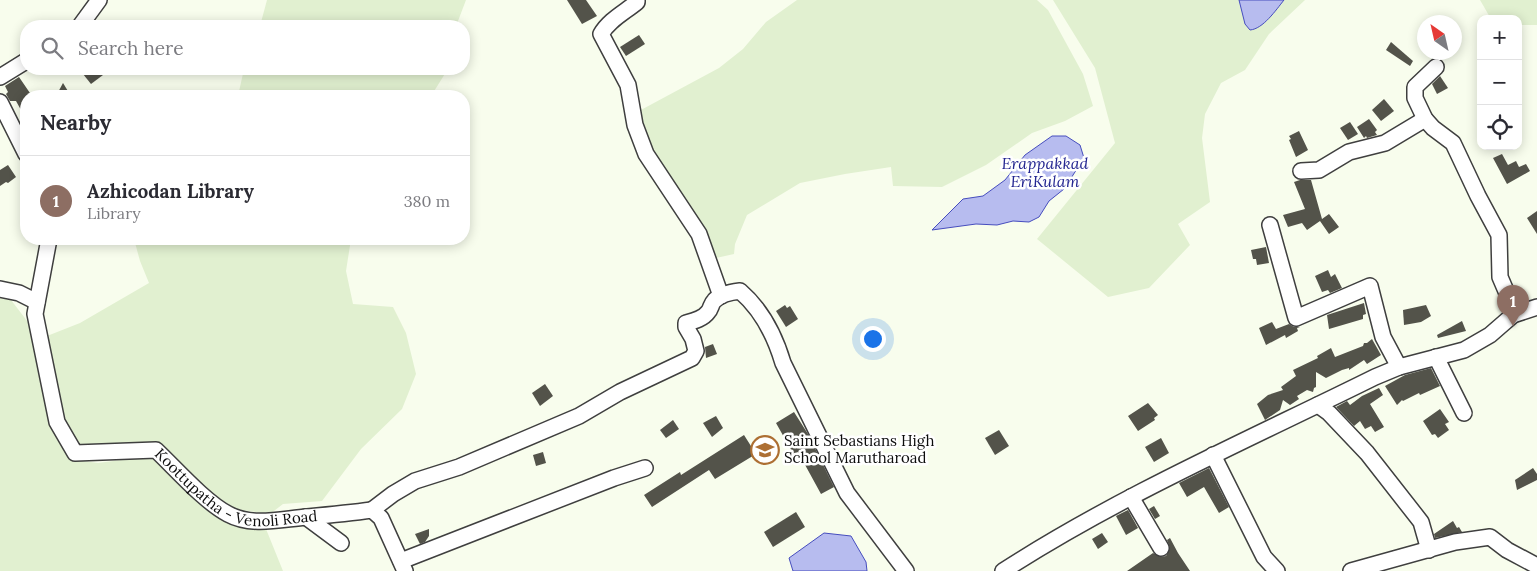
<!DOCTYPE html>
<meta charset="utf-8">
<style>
body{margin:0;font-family:Lora,serif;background:#f7f7f7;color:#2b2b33}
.controls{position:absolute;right:15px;top:15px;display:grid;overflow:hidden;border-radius:10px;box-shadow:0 2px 12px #0003}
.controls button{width:45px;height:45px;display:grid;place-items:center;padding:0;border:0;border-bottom:1px solid #e1e1e2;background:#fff;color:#2b2b33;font:25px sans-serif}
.compass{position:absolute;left:1417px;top:15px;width:45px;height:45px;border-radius:50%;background:#fff;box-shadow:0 2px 12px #0003;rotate:326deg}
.you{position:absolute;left:872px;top:338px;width:18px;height:18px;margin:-12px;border:4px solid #fff;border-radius:50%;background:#1a73e8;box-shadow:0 0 0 8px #1a73e833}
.badge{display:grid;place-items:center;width:32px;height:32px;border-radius:50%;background:#ad6f33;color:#fff;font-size:16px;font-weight:700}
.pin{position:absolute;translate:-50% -41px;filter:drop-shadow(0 1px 2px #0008)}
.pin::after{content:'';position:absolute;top:26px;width:18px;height:15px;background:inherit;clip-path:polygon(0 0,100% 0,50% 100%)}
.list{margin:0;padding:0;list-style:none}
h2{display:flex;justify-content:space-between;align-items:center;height:65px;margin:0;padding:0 20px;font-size:21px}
h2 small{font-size:16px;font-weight:400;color:#7c7c81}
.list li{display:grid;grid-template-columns:32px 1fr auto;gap:15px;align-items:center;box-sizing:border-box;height:90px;padding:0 20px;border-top:1px solid #e1e1e2}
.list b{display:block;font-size:19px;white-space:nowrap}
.list p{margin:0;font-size:16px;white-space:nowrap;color:#7c7c81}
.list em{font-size:16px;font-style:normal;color:#7c7c81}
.icon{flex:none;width:28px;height:28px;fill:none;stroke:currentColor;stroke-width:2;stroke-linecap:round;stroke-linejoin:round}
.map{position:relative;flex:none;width:1537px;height:571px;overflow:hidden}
.search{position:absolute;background:#fff;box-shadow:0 2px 12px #0003;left:20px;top:20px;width:450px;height:55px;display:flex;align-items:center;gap:12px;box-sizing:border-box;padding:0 18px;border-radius:20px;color:#7c7c81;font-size:19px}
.panel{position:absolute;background:#fff;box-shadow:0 2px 12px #0003;left:20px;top:90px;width:450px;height:155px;border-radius:20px}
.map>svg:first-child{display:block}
.farmland{fill:#e1f0d0}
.water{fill:#b7bcef;stroke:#464dbe}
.building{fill:#53534a}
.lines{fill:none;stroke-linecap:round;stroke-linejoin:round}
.minor-casing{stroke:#3f3f3f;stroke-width:18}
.minor{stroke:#fff;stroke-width:15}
.labels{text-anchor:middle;stroke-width:5;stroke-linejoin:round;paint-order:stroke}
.poi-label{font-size:15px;fill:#0c0c0c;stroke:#fff;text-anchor:start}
.street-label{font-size:15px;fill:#0c0c0c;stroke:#fff}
.water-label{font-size:16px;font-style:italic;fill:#232590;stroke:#fff}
</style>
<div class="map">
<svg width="1537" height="571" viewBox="0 0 1537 571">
<rect width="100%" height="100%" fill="#f8fded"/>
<!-- farmland -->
<g class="farmland">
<polygon points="267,0 466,0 458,21 458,26 260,26"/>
<polygon points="797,0 1037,0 1048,10 1083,74 1093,106 1065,121 1032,133 986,165 942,187 893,186 891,167 845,174 800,183 747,215 735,244 734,254 716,258 699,221 642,136 639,111 719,68 743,49 766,22"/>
<polygon points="1053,0 1305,0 1269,34 1245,70 1221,83 1205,114 1202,138 1210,202 1178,224 1190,245 1149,288 1108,297 1037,239 1115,143 1095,68"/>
<polygon points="1480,0 1537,0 1537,25 1518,25 1518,19 1491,19"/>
<polygon points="244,69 448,69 431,96 238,96"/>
<polygon points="134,239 351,239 346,271 353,304 393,307 406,333 416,374 402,409 361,449 322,501 283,504 270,514 234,509 209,490 174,457 121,448 74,445 62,410 49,352 47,336 80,323 149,283 140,261"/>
<polygon points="0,298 11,300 31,326 53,427 69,459 98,463 151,456 226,521 266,529 283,571 0,571"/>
</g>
<!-- water -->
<g class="water">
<path d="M1239,0H1284C1276,10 1263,29 1250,30L1245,24Z"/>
<polygon points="1052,136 1066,136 1080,145 1084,158 1064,189 1049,201 1039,217 1029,222 1013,221 997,225 976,224 932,230 963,199 983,196 1005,180 1025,155"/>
<polygon points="824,533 851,536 866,562 867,571 793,571 789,558"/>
</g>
<!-- building -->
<g class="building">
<polygon points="567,0 586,0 597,16 582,24"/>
<polygon points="639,35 645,44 626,56 620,47"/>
<polygon points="1391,42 1413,61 1410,66 1386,50"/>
<polygon points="79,69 111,69 91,84"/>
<polygon points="1440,76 1448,88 1437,94 1432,84"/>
<polygon points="19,77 32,96 26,96 26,119 16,101 10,101 6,94 8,92 5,86"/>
<polygon points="63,83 71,96 56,96"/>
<polygon points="1384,99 1394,111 1381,121 1372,110"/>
<polygon points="1369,119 1377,130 1375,132 1377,135 1367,138 1366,136 1364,138 1357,127"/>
<polygon points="1350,122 1358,134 1348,140 1340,128"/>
<polygon points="1299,131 1308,150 1296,157 1289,140 1291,139 1289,136"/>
<polygon points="1502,154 1508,165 1516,161 1519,167 1526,164 1530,171 1507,184 1493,158"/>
<polygon points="8,165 16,177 8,183 6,182 0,186 0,170"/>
<polygon points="1300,180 1311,180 1322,219 1329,214 1339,227 1329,234 1320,221 1307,230 1302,223 1288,227 1283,215 1305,209 1294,182"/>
<polygon points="1537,211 1537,234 1527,218"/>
<polygon points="1266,247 1269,263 1257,265 1256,259 1253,259 1251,250"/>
<polygon points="1328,270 1331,277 1335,274 1342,288 1330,293 1328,290 1322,292 1315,276"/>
<polygon points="1364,303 1366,314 1363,315 1363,319 1329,329 1327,315"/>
<polygon points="785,305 787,308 790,306 798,319 786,327 776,311"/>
<polygon points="1426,305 1431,316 1421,322 1404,325 1403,310"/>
<polygon points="1462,321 1466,331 1438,338 1437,335"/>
<polygon points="1272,322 1276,329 1289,324 1294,327 1300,327 1297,328 1298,331 1286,338 1285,335 1266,345 1259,328"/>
<polygon points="1372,339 1381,355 1367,364 1364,360 1349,370 1349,368 1342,370 1326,378 1316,372 1316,387 1314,388 1313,392 1307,390 1297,396 1299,399 1290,405 1283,400 1280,410 1265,420 1257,404 1268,395 1283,390 1281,387 1296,376 1293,370 1318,358 1317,356 1331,348 1335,357 1363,346 1364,343 1367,343"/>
<polygon points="713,344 717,354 706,358 705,347"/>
<polygon points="1431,368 1440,386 1420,395 1419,393 1403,401 1402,400 1397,405 1385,386 1405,375"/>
<polygon points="545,384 553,396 540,406 532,393"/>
<polygon points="1379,388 1383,395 1370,404 1384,427 1375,432 1371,426 1365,429 1360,421 1354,426 1336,407 1347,401 1350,405 1362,396"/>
<polygon points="1148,403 1158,415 1154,418 1155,420 1138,431 1128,416"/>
<polygon points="1440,409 1449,422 1445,424 1449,430 1438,438 1435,434 1432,435 1423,421"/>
<polygon points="794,412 808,434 834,487 821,494 798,452 794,455 776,423"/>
<polygon points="716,416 723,428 712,437 703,423"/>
<polygon points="673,420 679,429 666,438 660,430"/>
<polygon points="999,430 1009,446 995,455 985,438"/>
<polygon points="744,435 756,454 715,479 709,470 652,507 644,495 680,472 681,475"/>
<polygon points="1161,438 1169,453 1154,462 1145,447"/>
<polygon points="543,452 546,463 536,466 533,455"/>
<polygon points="1209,468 1229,507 1219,513 1204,487 1187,497 1179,483"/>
<polygon points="1533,468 1537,474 1537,480 1517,490 1515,480"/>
<polygon points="1154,506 1160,516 1155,519 1149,509"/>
<polygon points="1128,510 1138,528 1126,535 1116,516"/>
<polygon points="796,512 805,527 773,547 764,532"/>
<polygon points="1453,521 1457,528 1459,527 1462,532 1435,538 1434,534"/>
<polygon points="429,529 429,536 425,542 420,544 415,534"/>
<polygon points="1102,533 1108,542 1098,549 1092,539"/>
<polygon points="1170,538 1178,553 1190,571 1127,571 1153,553 1161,557 1166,556 1170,548 1167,540"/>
</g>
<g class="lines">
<defs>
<g id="minor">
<path d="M637,0V2C625,12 609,20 601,34L628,85L635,125L646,154L699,234L721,296"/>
<polyline points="80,26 99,0"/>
<polyline points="1436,67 1415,87 1415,98 1425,119 1433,128 1453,143 1478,196 1499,235 1500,277 1512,305 1513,315"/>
<polyline points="0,77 26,61"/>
<polyline points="0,102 26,154"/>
<polyline points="1301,171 1319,170 1349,152 1385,143 1425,119"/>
<polyline points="1270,225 1296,318 1370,286 1383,337 1399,367"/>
<path id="s1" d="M49,239L35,314L57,422L75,453L156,450C176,469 205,502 228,514C252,527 281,519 307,517C329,515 350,513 372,510L381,518L405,571"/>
<polyline points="0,289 19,293 37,302"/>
<polyline points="1436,357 1464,413"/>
<polyline points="1318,405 1329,413 1367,453 1421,522 1429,550"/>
<polyline points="1213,455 1264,557 1277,571"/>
<polyline points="1131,497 1161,548"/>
<path d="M372,510L393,494L415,481L459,467L579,416L620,392L692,358L696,351L693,339L686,327V323C694,321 703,319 708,312C711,309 711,304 714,301C720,294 731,292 740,291C762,310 775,336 783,363L847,493L906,571"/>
<polyline points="306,517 341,543"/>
<polyline points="401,561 614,478 645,468"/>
<path d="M1003,571C1121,495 1250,439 1375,377L1399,367L1464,350L1490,335L1513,315L1537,307"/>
<polyline points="1351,571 1455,542 1490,537 1507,550 1537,566"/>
</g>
</defs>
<!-- minor casing -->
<use href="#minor" class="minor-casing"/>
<!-- minor -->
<use href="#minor" class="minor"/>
</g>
<!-- icons -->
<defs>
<symbol id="school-ring" viewBox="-11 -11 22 22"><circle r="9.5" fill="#fff" stroke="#ad6f33" stroke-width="1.5"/><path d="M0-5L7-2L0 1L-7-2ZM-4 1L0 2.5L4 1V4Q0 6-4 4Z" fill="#ad6f33"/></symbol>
</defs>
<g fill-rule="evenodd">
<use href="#school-ring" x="749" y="434" width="32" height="32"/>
</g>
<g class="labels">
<!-- poi labels -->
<g class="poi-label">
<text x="784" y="446">Saint Sebastians High<tspan x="784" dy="17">School Marutharoad</tspan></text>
</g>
<!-- street labels -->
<g class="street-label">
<text dy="5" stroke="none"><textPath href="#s1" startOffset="398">Koottupatha - Venoli Road</textPath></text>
</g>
<!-- water labels -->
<g class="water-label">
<text x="1045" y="169">Erappakkad<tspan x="1045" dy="18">EriKulam</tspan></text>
</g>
</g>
</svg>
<div class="controls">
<button>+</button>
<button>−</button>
<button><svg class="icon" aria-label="locate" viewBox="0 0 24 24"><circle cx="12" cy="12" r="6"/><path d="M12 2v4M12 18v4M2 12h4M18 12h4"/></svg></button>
</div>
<svg class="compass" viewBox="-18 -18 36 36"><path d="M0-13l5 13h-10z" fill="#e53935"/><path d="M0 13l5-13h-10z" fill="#7c7c81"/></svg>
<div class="you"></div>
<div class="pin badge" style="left:1513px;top:326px;background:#8d6e63">1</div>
<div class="search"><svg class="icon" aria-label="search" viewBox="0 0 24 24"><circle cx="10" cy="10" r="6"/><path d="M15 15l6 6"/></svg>Search here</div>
<section class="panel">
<h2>Nearby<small></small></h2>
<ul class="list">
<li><span class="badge" style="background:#8d6e63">1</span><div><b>Azhicodan Library</b><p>Library</p></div><em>380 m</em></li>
</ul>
</section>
</div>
